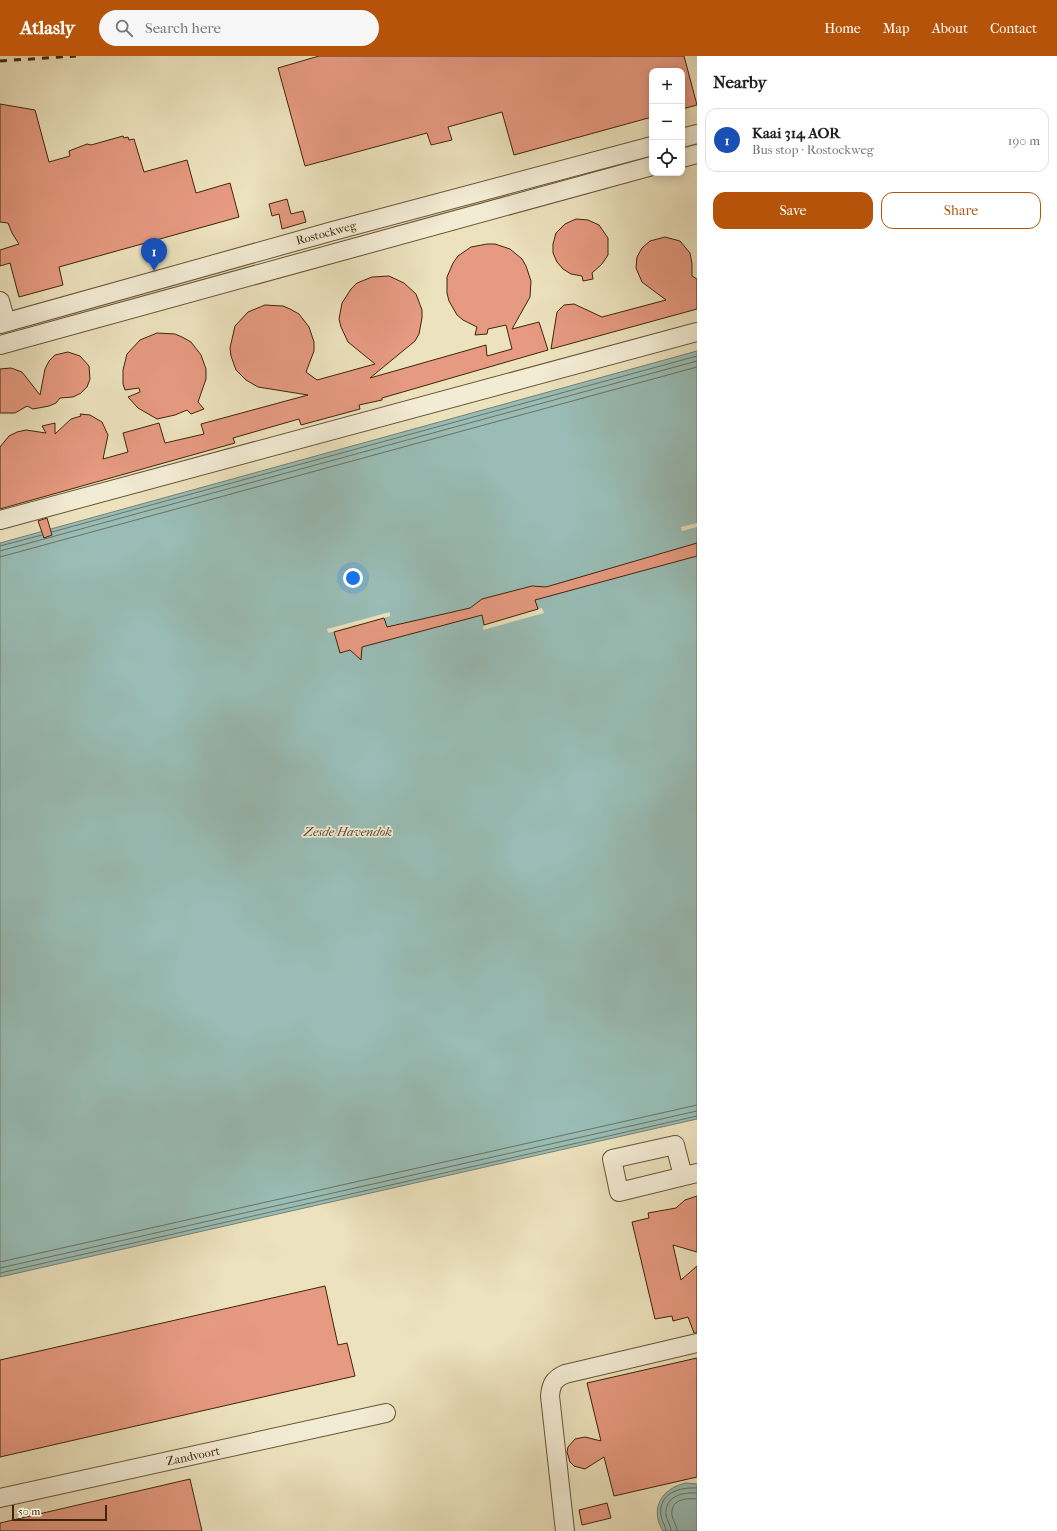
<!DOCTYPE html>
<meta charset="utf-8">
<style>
body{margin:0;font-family:"IM FELL French Canon",serif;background:#f6f6f6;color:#202124}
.controls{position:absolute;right:12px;top:12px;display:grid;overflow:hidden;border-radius:8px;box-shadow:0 2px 10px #0003}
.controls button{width:36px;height:36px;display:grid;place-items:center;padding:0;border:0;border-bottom:1px solid #e0e0e0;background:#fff;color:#202124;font:20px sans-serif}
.scale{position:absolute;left:12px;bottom:10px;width:95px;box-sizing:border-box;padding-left:4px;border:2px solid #3f2608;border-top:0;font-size:11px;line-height:14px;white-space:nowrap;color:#3f2608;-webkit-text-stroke:3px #f3ecd5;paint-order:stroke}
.you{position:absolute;left:353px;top:522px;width:14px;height:14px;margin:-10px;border:3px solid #fff;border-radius:50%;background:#1a73e8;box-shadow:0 0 0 6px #1a73e833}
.badge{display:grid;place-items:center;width:26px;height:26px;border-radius:50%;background:#b45309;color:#fff;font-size:13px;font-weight:700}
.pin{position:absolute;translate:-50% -33px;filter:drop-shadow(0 1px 2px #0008)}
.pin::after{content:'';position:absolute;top:21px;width:14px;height:12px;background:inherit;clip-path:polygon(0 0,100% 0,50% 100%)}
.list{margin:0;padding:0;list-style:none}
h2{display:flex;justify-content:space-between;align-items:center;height:52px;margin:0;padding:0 16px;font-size:17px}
h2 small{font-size:13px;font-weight:400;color:#757577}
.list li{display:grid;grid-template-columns:26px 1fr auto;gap:12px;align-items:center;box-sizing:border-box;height:64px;margin:0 8px 8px;padding:0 8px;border:1px solid #e0e0e0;border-radius:12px}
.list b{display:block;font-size:15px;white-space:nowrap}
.list p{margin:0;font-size:13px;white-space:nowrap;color:#757577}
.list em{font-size:13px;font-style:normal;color:#757577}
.actions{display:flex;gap:8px;padding:12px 16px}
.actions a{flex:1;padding:9px 0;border:1px solid #b45309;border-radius:12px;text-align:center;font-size:14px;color:#b45309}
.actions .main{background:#b45309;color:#fff}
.icon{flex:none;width:22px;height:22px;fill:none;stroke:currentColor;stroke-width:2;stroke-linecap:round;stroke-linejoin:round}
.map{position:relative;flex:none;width:697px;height:1475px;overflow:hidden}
header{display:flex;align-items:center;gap:24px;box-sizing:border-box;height:56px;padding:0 20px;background:#b45309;color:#fff}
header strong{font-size:19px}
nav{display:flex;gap:22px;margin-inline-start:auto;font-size:14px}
.search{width:280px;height:36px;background:#f6f6f6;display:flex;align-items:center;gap:10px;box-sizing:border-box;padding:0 14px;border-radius:22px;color:#757577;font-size:15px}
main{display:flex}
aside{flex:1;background:#fff}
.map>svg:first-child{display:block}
.water{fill:#99bdb6;stroke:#758170}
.pier{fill:#ece2be}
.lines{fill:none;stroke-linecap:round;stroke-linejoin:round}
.shore{stroke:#6c725f;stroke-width:1}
.building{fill:#e69a81;stroke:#3f2608}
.minor-casing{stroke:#6a5536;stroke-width:20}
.minor{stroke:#f3ecd5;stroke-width:18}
.rail{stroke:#3f2608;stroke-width:3;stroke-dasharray:7 7;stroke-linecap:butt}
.labels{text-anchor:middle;stroke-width:3.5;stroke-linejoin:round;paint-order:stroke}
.street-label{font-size:12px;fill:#3f2608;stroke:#f3ecd5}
.water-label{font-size:13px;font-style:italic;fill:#564c34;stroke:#f3ecd5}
</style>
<header>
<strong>Atlasly</strong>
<div class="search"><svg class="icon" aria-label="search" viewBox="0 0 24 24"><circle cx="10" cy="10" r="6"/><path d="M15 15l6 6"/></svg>Search here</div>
<nav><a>Home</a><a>Map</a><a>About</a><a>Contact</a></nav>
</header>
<main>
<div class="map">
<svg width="697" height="1475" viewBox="0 0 697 1475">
<rect width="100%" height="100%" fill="#ece2be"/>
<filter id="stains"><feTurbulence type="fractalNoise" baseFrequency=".005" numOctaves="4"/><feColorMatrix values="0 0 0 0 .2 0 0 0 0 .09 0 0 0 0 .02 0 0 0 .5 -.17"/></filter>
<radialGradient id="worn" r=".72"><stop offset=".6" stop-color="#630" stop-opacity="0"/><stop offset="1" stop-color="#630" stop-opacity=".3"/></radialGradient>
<!-- water -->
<g class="water">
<polygon points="697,295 697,1063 0,1221 0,487"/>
<path d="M686,1427L697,1428V1475H663C649,1453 662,1432 686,1427Z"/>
</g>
<!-- pier -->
<g class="pier">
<polygon points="697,467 697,471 682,475 681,471"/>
<polygon points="542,552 544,557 483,574 484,569"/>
<polygon points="390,556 390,560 384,562 328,577 327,573"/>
</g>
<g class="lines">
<!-- shore -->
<g class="shore">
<polyline points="52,476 697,300"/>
<polyline points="0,490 42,479"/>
<polyline points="0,495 697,305"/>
<polyline points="0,501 697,311"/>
<polyline points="0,1206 697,1049"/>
<polyline points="0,1212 697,1055"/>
<polyline points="0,1217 697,1060"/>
<path d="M666,1475C666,1470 662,1466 661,1460C658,1437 679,1431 697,1432"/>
<path d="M671,1475C671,1469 667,1465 666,1460C664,1440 682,1436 697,1437"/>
<path d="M677,1475C677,1469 673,1465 672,1460C670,1443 685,1442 697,1443"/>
</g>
</g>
<!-- building -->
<g class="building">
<polygon points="319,0 684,0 697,49 682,53 682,15 652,15 652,61 514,99 502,56 448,71 452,84 431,89 427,77 305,110 278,12"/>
<polygon points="0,48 35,54 49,106 70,100 69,95 87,88 91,89 123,80 124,82 128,81 129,84 134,83 144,116 187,104 196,137 230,127 239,161 59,211 63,229 19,241 10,207 0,210 0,194 19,188 12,177 8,167 0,166"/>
<polygon points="287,143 291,158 303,155 306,166 282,173 279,158 272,160 269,148"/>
<polygon points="576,163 588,164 599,169 608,182 608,199 602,208 592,217 593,223 583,225 582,220 571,218 563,213 557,206 553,197 553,188 556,177 565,168"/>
<polygon points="665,181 680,185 690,197 692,208 692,220 697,223 697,253 551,293 557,256 564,249 574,248 602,261 666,244 642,226 636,212 637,201 642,192 650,185"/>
<polygon points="487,188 495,188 510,193 522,203 526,210 531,225 530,241 512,273 539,266 548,294 382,342 382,344 359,349 360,353 301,369 299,363 233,382 235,387 0,453 0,391 9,380 17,376 26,374 46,377 42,370 55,367 55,378 71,363 81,360 80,358 90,359 102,366 108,379 103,403 128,396 123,377 159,367 165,387 204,378 201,368 308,339 258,331 246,324 236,314 231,300 230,292 235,270 248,256 265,249 283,250 290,253 299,258 309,271 314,286 314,295 306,316 317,324 375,308 348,286 341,271 339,263 342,247 351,233 357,227 372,221 389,220 404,227 416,238 422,254 422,262 419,278 415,285 370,322 486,289 487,300 512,293 506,269 488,273 487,278 475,279 477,271 463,264 457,259 449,245 447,237 447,221 453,207 458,200 471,191"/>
<polygon points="157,277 175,278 182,281 191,286 201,299 206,313 206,323 198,346 204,353 191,358 187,354 175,359 157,363 138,352 128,341 140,336 139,332 125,334 123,328 123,314 127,298 140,284"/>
<polygon points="68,296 80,300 89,310 90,323 87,331 81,337 73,341 60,342 56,347 49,350 33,353 27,350 15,357 0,357 0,313 11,312 22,316 40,339 45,313 49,305 55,299"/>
<polygon points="47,462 52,479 44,482 38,465"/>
<polygon points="697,487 697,500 535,544 538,553 484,569 482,559 362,591 361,604 350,594 340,597 334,576 384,562 387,571 470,552 482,543 532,530 546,531"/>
<polygon points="697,1140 697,1196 673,1189 681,1224 697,1210 697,1277 694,1277 688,1261 673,1265 672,1260 655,1263 632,1166 649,1162 648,1157 676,1152 685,1144"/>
<polygon points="325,1230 338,1289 347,1287 355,1320 0,1401 0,1304"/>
<polygon points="697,1302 697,1421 614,1440 604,1401 585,1413 574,1410 570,1406 567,1396 568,1391 575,1383 585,1381 601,1385 587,1327"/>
<polygon points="190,1423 202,1475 0,1475 0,1467"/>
<polygon points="607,1447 611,1462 582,1469 579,1454"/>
</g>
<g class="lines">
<defs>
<g id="minor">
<polyline points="682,82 697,78"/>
<polyline points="682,102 697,98"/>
<polyline points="0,245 6,266"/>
<polyline points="0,268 333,175 652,90"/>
<polyline points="0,289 652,110"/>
<polyline points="0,464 697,276"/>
<polyline points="683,1120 675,1089 612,1103 619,1136 697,1117"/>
<polyline points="0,1442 386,1357"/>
<path d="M565,1475L550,1340C551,1328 554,1323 565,1318L697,1287"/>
</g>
</defs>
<!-- minor casing -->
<use href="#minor" class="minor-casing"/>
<!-- minor -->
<use href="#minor" class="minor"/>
<!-- rail -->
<polyline class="rail" points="0,5 76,0"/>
</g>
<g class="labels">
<!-- street labels -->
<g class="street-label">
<text transform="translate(326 177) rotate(-15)" y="4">Rostockweg</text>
<text transform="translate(193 1400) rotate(-12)" y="4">Zandvoort</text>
</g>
<!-- water labels -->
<g class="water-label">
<text x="348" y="780">Zesde Havendok</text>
</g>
</g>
<rect width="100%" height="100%" filter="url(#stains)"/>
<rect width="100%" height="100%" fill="url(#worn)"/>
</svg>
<div class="controls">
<button>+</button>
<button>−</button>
<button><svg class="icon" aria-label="locate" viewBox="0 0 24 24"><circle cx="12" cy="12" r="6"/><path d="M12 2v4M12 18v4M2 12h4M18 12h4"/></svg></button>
</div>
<div class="scale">50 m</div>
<div class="you"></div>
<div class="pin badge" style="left:154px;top:215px;background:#1a4fb4">1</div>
</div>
<aside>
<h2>Nearby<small></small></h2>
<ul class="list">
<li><span class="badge" style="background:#1a4fb4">1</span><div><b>Kaai 314 AOR</b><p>Bus stop · Rostockweg</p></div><em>190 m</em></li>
</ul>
<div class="actions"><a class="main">Save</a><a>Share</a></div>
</aside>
</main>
